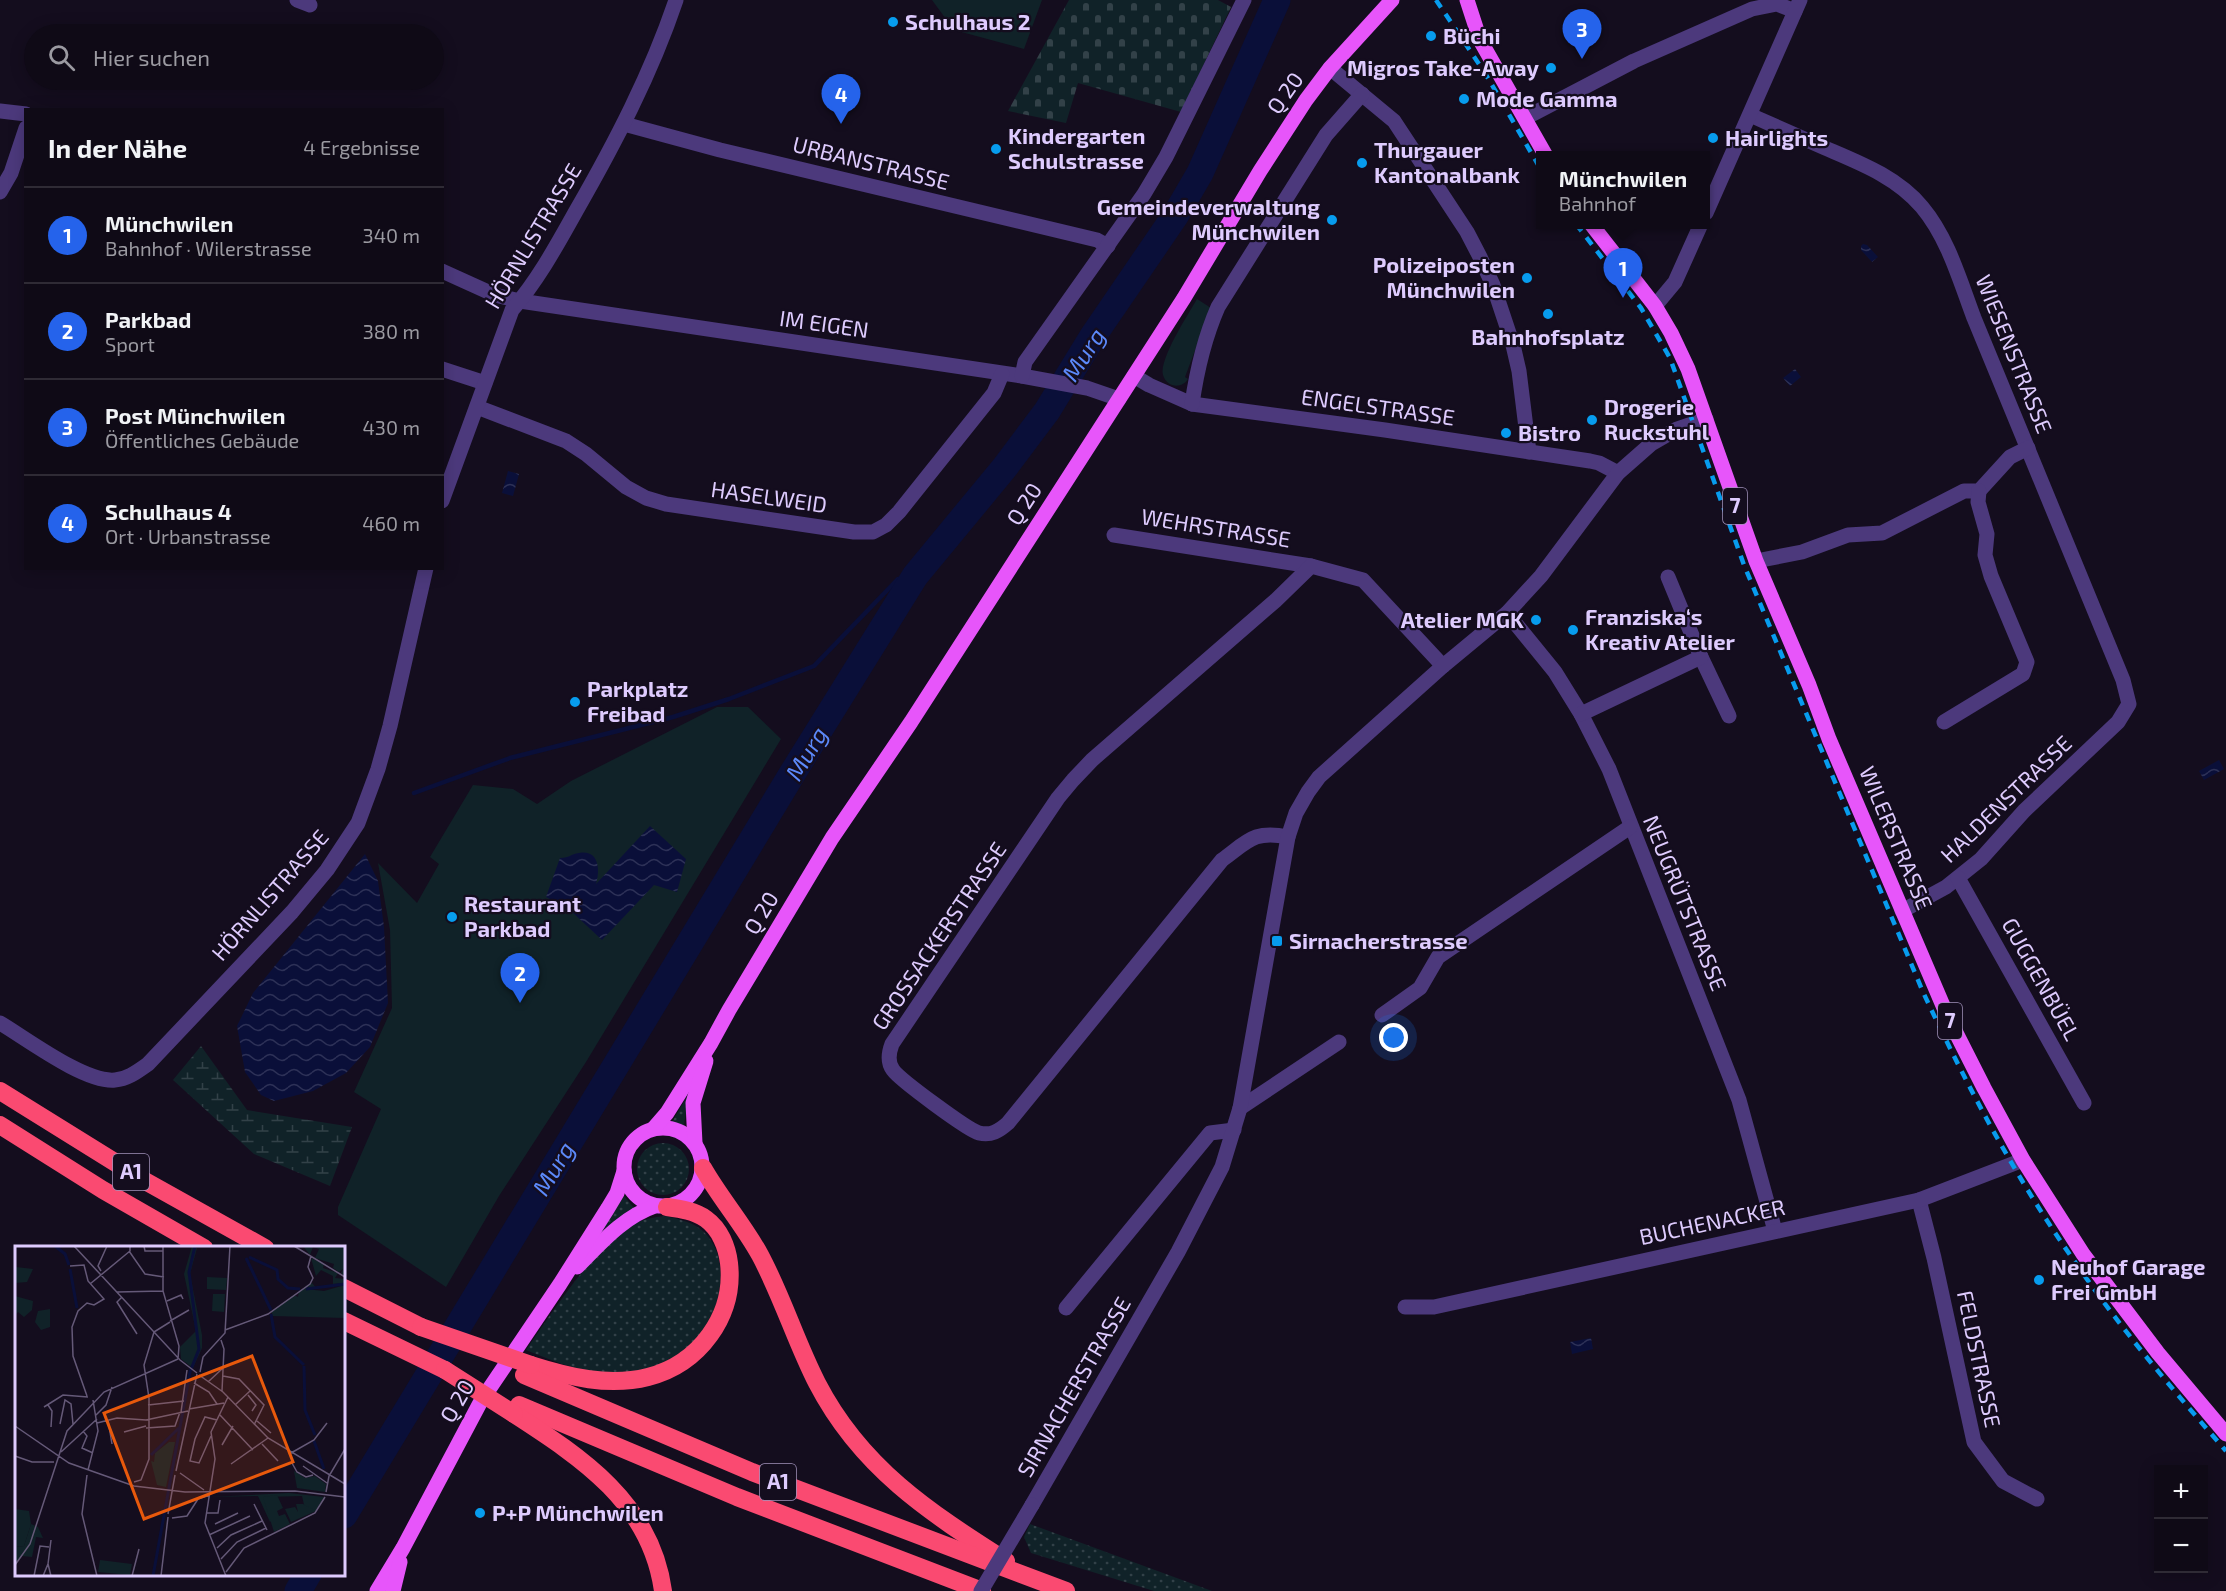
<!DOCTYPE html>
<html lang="de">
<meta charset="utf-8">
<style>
body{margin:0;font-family:"Exo 2",sans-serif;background:#18131f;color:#f1f3f6}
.controls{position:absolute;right:18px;bottom:18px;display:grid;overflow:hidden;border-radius:0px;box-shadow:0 3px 15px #0003}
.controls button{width:54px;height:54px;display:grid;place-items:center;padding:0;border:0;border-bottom:2px solid #2f2b35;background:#0f0a16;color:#f1f3f6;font:30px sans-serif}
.you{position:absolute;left:1394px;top:1038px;width:21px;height:21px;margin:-15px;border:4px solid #fff;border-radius:50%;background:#1a73e8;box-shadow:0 0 0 9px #1a73e833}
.badge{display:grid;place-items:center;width:39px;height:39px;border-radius:50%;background:#2563eb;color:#fff;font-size:20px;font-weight:700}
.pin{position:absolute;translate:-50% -50px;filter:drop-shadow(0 2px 3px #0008)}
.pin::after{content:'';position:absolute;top:32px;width:21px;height:18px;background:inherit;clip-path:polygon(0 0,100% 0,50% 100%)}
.popup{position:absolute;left:1536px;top:151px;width:174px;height:78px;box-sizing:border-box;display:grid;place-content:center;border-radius:0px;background:#0f0a16;filter:drop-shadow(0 2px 4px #0005);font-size:20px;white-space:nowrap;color:#9b9aa1}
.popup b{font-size:22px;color:#f1f3f6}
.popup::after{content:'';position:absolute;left:50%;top:100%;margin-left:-12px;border:12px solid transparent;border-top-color:#0f0a16}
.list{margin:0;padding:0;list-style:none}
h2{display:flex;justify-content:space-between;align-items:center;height:78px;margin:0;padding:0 24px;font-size:26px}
h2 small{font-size:20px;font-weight:400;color:#9b9aa1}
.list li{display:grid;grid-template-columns:39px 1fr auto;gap:18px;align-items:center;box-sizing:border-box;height:96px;padding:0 24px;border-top:2px solid #2f2b35}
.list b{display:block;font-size:22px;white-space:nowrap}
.list p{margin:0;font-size:20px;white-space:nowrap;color:#9b9aa1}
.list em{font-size:20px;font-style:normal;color:#9b9aa1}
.icon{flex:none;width:33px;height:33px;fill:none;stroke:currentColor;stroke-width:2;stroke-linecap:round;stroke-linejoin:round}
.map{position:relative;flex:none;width:2226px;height:1591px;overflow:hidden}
.search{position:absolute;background:#0f0a16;box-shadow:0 3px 15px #0003;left:24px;top:24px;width:420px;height:66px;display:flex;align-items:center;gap:15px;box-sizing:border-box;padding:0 21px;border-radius:33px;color:#9b9aa1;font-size:22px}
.panel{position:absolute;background:#0f0a16;box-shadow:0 3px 15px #0003;left:24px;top:108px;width:420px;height:462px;border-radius:0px}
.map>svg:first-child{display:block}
.grass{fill:url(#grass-dots)}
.wetland{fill:url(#wetland-marsh)}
.cemetery{fill:url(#cemetery-stones)}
.green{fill:#102228}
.water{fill:url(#water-waves)}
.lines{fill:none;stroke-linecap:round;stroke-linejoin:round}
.stream{stroke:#0a0f39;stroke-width:4.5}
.river{stroke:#0a0f39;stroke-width:27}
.minor{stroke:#4c397c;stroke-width:15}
.major{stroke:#e755fa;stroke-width:15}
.highway{stroke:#fa4a71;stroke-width:18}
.rail{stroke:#079cee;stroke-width:4.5;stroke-dasharray:9 8;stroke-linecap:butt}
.minor-bridge{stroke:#4c397c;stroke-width:15}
.highway-bridge{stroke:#fa4a71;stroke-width:18}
.poi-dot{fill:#079cee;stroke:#140d1e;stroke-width:2}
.labels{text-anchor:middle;stroke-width:4.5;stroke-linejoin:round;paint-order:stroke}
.shield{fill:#140d1e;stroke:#a192bb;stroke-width:1.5}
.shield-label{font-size:21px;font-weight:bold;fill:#decbfe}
.poi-label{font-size:22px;font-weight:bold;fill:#decbfe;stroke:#140d1e;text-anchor:start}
.street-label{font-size:22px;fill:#decbfe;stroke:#140d1e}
.water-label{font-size:24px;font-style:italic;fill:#5c89fa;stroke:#140d1e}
.inset-river{fill:none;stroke:#0a0f39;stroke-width:3}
.inset-road{fill:none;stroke:#655978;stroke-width:1.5}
.view{fill:#e8590c;fill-opacity:0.15;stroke:#e8590c;stroke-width:3}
.inset-edge{fill:none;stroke:#decbfe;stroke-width:3}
</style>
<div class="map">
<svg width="2226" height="1591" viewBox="0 0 2226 1591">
<defs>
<pattern id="grass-dots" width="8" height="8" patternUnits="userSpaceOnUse" patternTransform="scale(1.5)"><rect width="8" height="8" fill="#102228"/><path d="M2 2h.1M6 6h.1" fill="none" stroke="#324148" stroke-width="1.8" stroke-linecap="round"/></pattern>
<pattern id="wetland-marsh" width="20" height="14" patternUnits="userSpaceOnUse" patternTransform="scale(1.5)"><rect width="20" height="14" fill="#102228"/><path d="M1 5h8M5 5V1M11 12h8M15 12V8" fill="none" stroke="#324148"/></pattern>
<pattern id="cemetery-stones" width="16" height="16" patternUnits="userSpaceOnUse" patternTransform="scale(1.5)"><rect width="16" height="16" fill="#102228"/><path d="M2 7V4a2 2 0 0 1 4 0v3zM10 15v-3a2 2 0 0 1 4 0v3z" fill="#324148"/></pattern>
<pattern id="water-waves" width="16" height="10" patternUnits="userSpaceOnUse" patternTransform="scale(1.5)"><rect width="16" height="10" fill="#0a0f39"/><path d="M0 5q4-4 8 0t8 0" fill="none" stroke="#2d3157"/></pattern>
</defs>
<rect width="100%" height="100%" fill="#140d1e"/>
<!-- grass -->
<g class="grass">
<polygon points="689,1093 684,1125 672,1122"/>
<circle cx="663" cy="1169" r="26"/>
<polygon points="624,1196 634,1208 595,1240"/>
<path d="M665,1216C678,1219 693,1222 703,1231C735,1261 719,1320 690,1346C677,1358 654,1370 637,1372C593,1377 565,1366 526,1350C550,1316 597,1242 634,1224C644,1219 654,1217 665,1216Z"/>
<polygon points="1030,1524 1212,1591 1154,1591 1031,1553 1024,1537"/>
</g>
<!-- wetland -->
<polygon class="wetland" points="201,1046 247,1110 352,1127 330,1186 254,1154 173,1080"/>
<!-- cemetery -->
<polygon class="cemetery" points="1069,0 1218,0 1231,7 1181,112 1078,83 1066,123 1008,111"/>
<!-- green -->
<g class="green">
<polygon points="932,0 1042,0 1024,49 954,30"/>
<path d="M1197,299L1211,308L1185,377L1188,379C1182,389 1167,388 1163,375C1159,359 1188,315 1197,299Z"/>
<polygon points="717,707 748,707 781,739 586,1062 499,1196 446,1287 338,1215 338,1207 381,1109 354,1092 392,1008 390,930 378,863 417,903 439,864 430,857 473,785 513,789 537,804 571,781"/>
</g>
<!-- water -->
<g class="water">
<polygon points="1863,244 1867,245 1878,257 1872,262 1861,250 1861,246"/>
<polygon points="1795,369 1801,377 1790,386 1783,378"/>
<polygon points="508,471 519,474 513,496 502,493"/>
<polygon points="2219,760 2224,769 2204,780 2199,771"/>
<path d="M650,826L686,859L677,892L654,885L602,940L571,911L546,897L560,858C570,858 570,854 579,853C600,849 600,872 596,884Z"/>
<polygon points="365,854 378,881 384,927 388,1003 370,1047 346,1073 313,1091 274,1101 261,1095 245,1072 237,1026 253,993"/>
<polygon points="1591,1338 1593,1349 1572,1354 1570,1342"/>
</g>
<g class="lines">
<!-- stream -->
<polyline class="stream" points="414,793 510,758 673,717 729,699 814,666 898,579 912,581"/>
<!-- river -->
<g class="river">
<polyline points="344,1515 792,774 915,576 1005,467 1047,411 1093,336 1175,216 1200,173 1277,0"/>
<polyline points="298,1591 308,1574"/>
</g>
<!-- minor -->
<g class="minor">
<polyline points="297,0 310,5"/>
<polyline points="1330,68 1394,121 1467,232 1480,257 1493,285 1513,345 1519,371 1529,452"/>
<polyline points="0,111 26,114"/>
<path d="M1750,115C1775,126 1800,137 1825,148C1860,163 1897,177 1922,207C1948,238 1960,281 1974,318L2123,680L2129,704L2118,722L2024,811L1981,859L1946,887L1902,911"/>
<polyline points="1525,118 1634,61 1752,9 1777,4 1795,11"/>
<polyline points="624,124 720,150 1097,240 1108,246"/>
<polyline points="0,192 11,173 26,128"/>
<polyline points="1706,213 1800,0"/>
<polyline points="442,271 495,295 520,301 1022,376 1087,388 1119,399"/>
<polyline points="1655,306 1675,282 1701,224"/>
<polyline points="442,369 485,383"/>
<polyline points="1022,376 1025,362 1144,194 1166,157 1244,0"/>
<polyline points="1134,376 1149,385 1192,404 1385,430 1590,461 1599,463 1618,473"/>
<path d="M1192,404C1197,369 1204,339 1218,307L1326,135L1362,94"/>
<polyline points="477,407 566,441 586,454 626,487 646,498 666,504 854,532 873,532 886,525 899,512 994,393 1002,374"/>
<path d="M442,501L512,310C538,280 557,245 576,211C615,143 651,74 676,0"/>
<polyline points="1114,535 1311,566"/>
<polyline points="1756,561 1802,552 1848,535 1882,533 1964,491 1979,491 2010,457 2028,448"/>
<polyline points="1668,577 1701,657 1729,716"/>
<polyline points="1507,613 1555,672 1581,714 1609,769 1739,1100 1775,1231"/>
<polyline points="1581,714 1701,657"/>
<polyline points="1944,722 2023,674 2027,662 1991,576 1985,555 1987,534 1978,502 1979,491"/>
<path d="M1288,837C1254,830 1248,841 1222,860L1008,1123C999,1131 991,1136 979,1133C968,1130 900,1080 893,1070C887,1062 889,1052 892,1044L1058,798L1073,780L1092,760L1275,601L1311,566L1363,580L1443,666"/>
<polyline points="1958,878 2084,1103"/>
<polyline points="1382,1015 1420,988 1438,957 1630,827"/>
<path d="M0,1023C27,1039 85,1083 115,1080C128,1079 138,1071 148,1064L292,912L327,870L358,823L378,769L390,726L426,568"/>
<polyline points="1240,1108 1339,1042"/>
<polyline points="1919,1200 1934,1258 1974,1442 2003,1481 2037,1499"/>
<polyline points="1405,1307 1434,1307 1919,1200 2023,1160"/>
<polyline points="1066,1308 1210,1133 1234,1130"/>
<polyline points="1032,1505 1178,1252 1222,1167 1240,1108 1288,837 1296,813 1308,792 1319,777 1443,666 1507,613 1541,576 1618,473 1651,444 1677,429 1706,419"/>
</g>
<!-- major -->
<g class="major">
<polyline points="1467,0 1480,40 1546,156"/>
<polyline points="1591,224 1655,306 1671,333 1688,369 1756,561 1809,685 1829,739 1947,1015 1984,1088 2023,1160 2083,1254 2158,1353 2226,1434"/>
<circle cx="663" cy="1167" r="39"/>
<polyline points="654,1128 667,1113 711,1043 729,1010 832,838 911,722 1184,298 1260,171 1306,100 1330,68 1392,0"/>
<polyline points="695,1143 693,1103 706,1061"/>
<path d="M577,1267C601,1243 623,1217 655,1206"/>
<polyline points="377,1591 403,1548 481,1401 560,1284 608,1208 617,1193 624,1171"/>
<polyline points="393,1591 400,1562"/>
</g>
<!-- highway -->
<g class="highway">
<polyline points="0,1091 145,1181 265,1248"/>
<polyline points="0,1125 103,1190 204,1248"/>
<path d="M703,1168C720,1198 743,1224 760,1255C782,1296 796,1342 817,1383C861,1468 929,1512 1006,1561"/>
<polyline points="344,1288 421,1327"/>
<polyline points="344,1321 445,1370"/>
<path d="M531,1365C569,1377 609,1387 648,1377C699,1364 735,1316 729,1263C727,1247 720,1229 706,1219C695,1211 681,1209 667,1207"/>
<polyline points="524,1375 752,1472 1066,1591"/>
<polyline points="519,1405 737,1497 982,1591"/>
<path d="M514,1414C582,1458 651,1503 663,1591"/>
</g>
<!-- rail -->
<g class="rail">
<polyline points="1436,0 1485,73 1540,168"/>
<path d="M1576,224L1641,308L1670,358L1744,565L1923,992C1967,1086 2015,1177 2075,1262C2121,1329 2173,1390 2226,1451"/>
</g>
<!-- minor-bridge -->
<polyline class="minor-bridge" points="981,1591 1032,1505"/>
<!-- highway-bridge -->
<g class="highway-bridge">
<polyline points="421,1327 531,1365"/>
<polyline points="445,1370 514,1414"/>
</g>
</g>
<!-- markers -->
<g class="poi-dot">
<circle cx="893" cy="22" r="6"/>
<circle cx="1431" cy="36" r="6"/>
<circle cx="1551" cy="68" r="6"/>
<circle cx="1464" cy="99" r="6"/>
<circle cx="1713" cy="138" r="6"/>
<circle cx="996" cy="149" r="6"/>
<circle cx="1362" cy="163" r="6"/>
<circle cx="1332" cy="220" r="6"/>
<circle cx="1527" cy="278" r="6"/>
<circle cx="1548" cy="314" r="6"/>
<circle cx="1592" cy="420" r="6"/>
<circle cx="1506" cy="433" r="6"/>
<circle cx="1536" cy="620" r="6"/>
<circle cx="1573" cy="630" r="6"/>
<circle cx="575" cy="702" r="6"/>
<circle cx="452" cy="917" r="6"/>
<rect x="1271" y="935" width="12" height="12" rx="3"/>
<circle cx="2039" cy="1280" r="6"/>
<circle cx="480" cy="1513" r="6"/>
</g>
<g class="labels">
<!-- shield labels -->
<g class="shield">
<rect x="1723" y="488" width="24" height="36" rx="4.5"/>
<rect x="1938" y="1003" width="24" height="36" rx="4.5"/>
<rect x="113" y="1154" width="36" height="36" rx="4.5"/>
<rect x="760" y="1464" width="36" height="36" rx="4.5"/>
</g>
<g class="shield-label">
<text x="1735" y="513">7</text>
<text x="1950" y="1028">7</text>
<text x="131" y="1179">A1</text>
<text x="778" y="1489">A1</text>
</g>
<!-- poi labels -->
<g class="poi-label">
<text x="905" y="30">Schulhaus 2</text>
<text x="1443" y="44">Büchi</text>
<text x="1539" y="76" text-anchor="end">Migros Take-Away</text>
<text x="1476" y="107">Mode Gamma</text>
<text x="1008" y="144">Kindergarten<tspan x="1008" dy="25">Schulstrasse</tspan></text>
<text x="1725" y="146">Hairlights</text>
<text x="1374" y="158">Thurgauer<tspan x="1374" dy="25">Kantonalbank</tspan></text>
<text x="1320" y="215" text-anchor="end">Gemeindeverwaltung<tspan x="1320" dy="25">Münchwilen</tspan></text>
<text x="1515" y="273" text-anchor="end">Polizeiposten<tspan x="1515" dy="25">Münchwilen</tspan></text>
<text x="1548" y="345" text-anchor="middle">Bahnhofsplatz</text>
<text x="1604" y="415">Drogerie<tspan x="1604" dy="25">Ruckstuhl</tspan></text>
<text x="1518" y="441">Bistro</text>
<text x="1585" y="625">Franziska‘s<tspan x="1585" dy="25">Kreativ Atelier</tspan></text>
<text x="1524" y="628" text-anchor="end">Atelier MGK</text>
<text x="587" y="697">Parkplatz<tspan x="587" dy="25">Freibad</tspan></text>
<text x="464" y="912">Restaurant<tspan x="464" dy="25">Parkbad</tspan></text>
<text x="1289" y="949">Sirnacherstrasse</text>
<text x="2051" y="1275">Neuhof Garage<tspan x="2051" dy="25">Frei GmbH</tspan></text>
<text x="492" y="1521">P+P Münchwilen</text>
</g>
<!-- street labels -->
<g class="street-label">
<text transform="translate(1285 93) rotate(-55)" y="8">Q 20</text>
<text transform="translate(871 163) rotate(14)" y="8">URBANSTRASSE</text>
<text transform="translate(533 236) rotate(-59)" y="8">HÖRNLISTRASSE</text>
<text transform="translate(824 324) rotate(8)" y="8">IM EIGEN</text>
<text transform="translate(2014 354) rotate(68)" y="8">WIESENSTRASSE</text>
<text transform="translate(1378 407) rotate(8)" y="8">ENGELSTRASSE</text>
<text transform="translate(769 497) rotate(8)" y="8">HASELWEID</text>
<text transform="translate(1024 504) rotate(-57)" y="8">Q 20</text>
<text transform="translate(1216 528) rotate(9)" y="8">WEHRSTRASSE</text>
<text transform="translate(2006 799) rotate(-44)" y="8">HALDENSTRASSE</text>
<text transform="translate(1896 838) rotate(67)" y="8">WILERSTRASSE</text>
<text transform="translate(270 895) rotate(-49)" y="8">HÖRNLISTRASSE</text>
<text transform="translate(1685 903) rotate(68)" y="8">NEUGRÜTSTRASSE</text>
<text transform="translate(761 913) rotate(-59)" y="8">Q 20</text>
<text transform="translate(939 936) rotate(-56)" y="8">GROSSACKERSTRASSE</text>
<text transform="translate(2041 979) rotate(61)" y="8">GUGGENBÜEL</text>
<text transform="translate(1712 1222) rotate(-12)" y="8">BUCHENACKER</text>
<text transform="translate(1979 1359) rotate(78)" y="8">FELDSTRASSE</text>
<text transform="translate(1074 1387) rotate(-60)" y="8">SIRNACHERSTRASSE</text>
<text transform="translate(457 1401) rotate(-60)" y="8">Q 20</text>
</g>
<!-- water labels -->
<g class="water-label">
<text transform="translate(1084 355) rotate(-57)" y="8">Murg</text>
<text transform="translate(807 754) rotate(-59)" y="8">Murg</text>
<text transform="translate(554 1169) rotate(-59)" y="8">Murg</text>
</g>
</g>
<!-- overview -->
<g transform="translate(15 1246)">
<rect width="330" height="330" fill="#140d1e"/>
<path d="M288,0H330V31L326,27L328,23L324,26L318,22L319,18L300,12L304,3L298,1L295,9ZM296,12L309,18L308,22L323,27L320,32L330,33V37L318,38V30L306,24L301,30ZM297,37L302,43H290L309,45L330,39V72L257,70V65L279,49L283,51L284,45ZM279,225L290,232L300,230L311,238L310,246L282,242ZM274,247L309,251L301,265L290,263L287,250L249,251L258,273L255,276L243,250L195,251ZM16,278L23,281L28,292L21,291L17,311L7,310L0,319V301L9,300Z" fill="#102228"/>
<path d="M0,15L1,21L18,23L12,36L0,37ZM0,50L18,55L17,64L9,71L3,66L0,69ZM35,63V81L26,84L20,76L23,65ZM0,263L14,265L16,278L9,300L0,301Z" fill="#102228"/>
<path d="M177,0L182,2L175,28L187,89V102L178,122L166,113L165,101L181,85L169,28ZM192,31L212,32L211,44L192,43ZM198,48H210L209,66L197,65ZM154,196H160L151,241L142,239L136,215L139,216L140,207ZM262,249L268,262L262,265L264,270L270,268L275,278L259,286L248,251ZM281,258H288L301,265L276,276L270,263L280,261L283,266ZM85,314L117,318L115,329L83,326Z" fill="#102228"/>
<path class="inset-river" d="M40,0L50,8L54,19M234,11L262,24L263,33L273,42L285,43M231,12L256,64M55,23L62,62M291,43L330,38M256,68L260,91L289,119M289,120L290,164L300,189M299,195L309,223M136,209L164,182M138,330L175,126L184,103L174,26L180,0"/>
<path class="inset-road" d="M59,0L165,114L182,127M129,0L130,5H148M148,0V45L164,100L163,113M279,0L330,31M114,5L130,28L149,31M55,20L69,19L73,35L89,53L79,59L72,57L63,65L57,81L58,110L72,150M86,25L83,20L92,0M75,38L115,5V0M102,46L148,45M107,51L102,56L122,88M152,55L166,49L168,53M155,75L174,64M210,84L253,68L295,38L298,32L293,21L296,10M139,86L155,76M206,94L209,103L207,145M185,126L188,111L210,87L215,0M184,129L208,146L253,192L330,238M208,130L224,133L249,159L239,179M193,136L208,122M179,137L194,146L202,158M233,149L241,159L237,165M33,159L37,165L36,181M133,159L169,155M220,159L235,145M29,161L48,149L73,151M174,163L209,157M166,166L172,124M81,169L91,159L97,141M205,169L238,204M93,174L97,198M242,175L256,187M82,177L102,172L131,174L173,165M45,178L50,154L56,158L58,178M0,180L54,217L119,240L170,246L280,245L330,251M131,182L160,180L165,166M68,185L72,190L67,202L78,207M109,186L131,180M196,190L184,217L175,215L180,193L190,171L202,174M247,198L263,215M207,199L218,180M46,206L82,173M276,207L299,194L312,177M0,210L17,216H39M277,217L282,226L291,231L298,229M216,218L253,192M288,220L312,237M73,224L83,185L78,154M161,225L182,128M165,227L189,244M72,229L67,268L82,330M119,236L126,234L134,213V152L129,119L139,86M311,246L314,230L330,203M239,258L252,284M191,267H203L205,254M153,268L160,229M157,272L172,270L183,253L195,249M200,278L223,267M194,289L235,270M202,302L216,289L247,275M206,313L222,296L251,282M33,318L36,294M0,319L15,298L52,185L89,146L163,113M211,326L229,302L300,267L310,251M19,330L25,300L34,301M28,330L33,318L36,330M117,330L124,303M146,330L153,271M211,330L190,277L200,213L196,186L213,151"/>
<path class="view" d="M237,110L278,216L129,273L89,167Z"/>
<rect width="330" height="330" class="inset-edge"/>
</g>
</svg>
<div class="controls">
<button>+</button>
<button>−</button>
</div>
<div class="you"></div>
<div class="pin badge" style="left:1623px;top:298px">1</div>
<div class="popup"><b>Münchwilen</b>Bahnhof</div>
<div class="pin badge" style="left:520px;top:1003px">2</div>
<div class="pin badge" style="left:1582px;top:59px">3</div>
<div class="pin badge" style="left:841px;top:124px">4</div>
<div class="search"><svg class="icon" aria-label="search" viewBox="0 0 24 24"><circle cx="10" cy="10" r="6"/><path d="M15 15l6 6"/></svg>Hier suchen</div>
<section class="panel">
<h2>In der Nähe<small>4 Ergebnisse</small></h2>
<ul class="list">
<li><span class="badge">1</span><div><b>Münchwilen</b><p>Bahnhof · Wilerstrasse</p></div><em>340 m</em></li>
<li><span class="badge">2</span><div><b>Parkbad</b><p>Sport</p></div><em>380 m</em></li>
<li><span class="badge">3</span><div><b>Post Münchwilen</b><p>Öffentliches Gebäude</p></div><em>430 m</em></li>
<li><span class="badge">4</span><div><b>Schulhaus 4</b><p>Ort · Urbanstrasse</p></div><em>460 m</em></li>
</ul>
</section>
</div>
